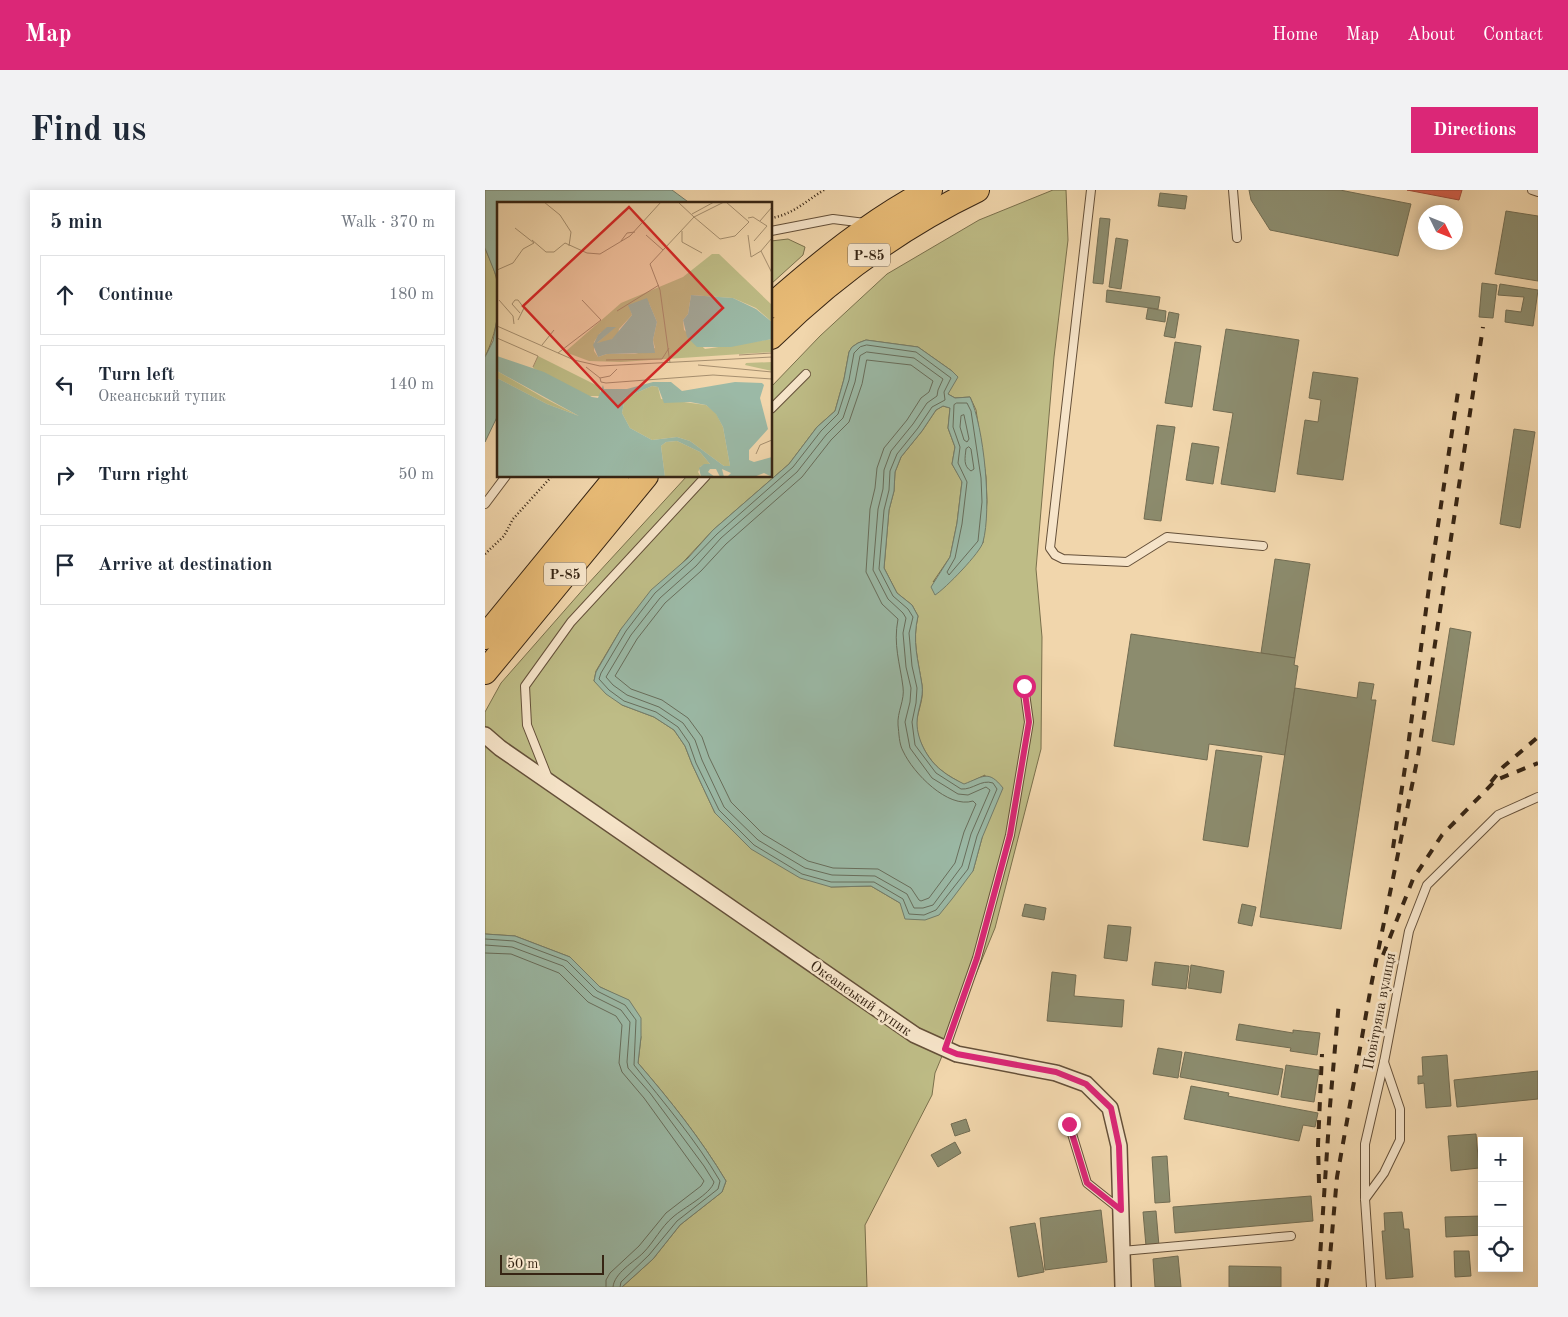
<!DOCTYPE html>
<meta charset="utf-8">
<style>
body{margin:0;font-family:"Old Standard TT",serif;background:#f2f2f3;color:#1f2937}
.controls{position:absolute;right:15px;bottom:15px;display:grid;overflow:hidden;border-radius:0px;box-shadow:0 2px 12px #0003}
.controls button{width:45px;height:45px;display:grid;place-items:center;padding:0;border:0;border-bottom:1px solid #e0e1e3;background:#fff;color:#1f2937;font:25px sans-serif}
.compass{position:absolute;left:933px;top:15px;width:45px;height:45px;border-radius:50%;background:#fff;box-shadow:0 2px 12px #0003;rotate:133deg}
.scale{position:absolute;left:15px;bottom:12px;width:104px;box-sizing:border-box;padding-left:5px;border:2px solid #362413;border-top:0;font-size:14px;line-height:18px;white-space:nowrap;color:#362413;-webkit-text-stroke:4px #f6e4c9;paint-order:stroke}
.stop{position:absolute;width:15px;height:15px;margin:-11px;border:4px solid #db2777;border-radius:50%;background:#fff}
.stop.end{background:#db2777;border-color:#fff;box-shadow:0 1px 5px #0008}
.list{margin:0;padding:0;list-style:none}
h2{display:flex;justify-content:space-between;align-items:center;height:65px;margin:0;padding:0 20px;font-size:21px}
h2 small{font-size:16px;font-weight:400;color:#747a83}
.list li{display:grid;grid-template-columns:32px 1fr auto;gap:15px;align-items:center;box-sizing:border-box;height:80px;margin:0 10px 10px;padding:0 10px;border:1px solid #e0e1e3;border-radius:0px}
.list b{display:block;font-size:19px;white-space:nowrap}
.list p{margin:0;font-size:16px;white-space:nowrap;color:#747a83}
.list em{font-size:16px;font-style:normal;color:#747a83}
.icon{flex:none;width:28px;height:28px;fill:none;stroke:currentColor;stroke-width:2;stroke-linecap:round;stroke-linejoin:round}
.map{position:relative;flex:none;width:1053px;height:1097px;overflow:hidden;border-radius:0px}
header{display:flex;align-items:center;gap:30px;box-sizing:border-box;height:70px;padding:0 25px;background:#db2777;color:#fff}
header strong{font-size:24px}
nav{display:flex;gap:28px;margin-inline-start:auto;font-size:18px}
.intro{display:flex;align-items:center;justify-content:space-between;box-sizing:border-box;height:120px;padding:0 30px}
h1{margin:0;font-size:35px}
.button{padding:12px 22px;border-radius:0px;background:#db2777;color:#fff;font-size:18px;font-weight:700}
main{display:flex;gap:30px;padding:0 30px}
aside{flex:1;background:#fff;border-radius:0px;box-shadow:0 2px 12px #0003}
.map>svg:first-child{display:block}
.green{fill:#bebc86;stroke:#7a704c;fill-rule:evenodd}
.water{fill:#9bb9a6;stroke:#737d6b}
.shops{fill:#d6604d;stroke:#a64e3c}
.industry{fill:#8c8c6e;stroke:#726d53}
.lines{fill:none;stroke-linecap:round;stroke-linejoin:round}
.shore{stroke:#686e5c;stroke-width:1}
.service-casing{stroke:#655039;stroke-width:10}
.minor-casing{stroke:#655039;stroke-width:18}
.primary-casing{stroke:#362413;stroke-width:26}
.path{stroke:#362413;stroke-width:2.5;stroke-dasharray:1 2.5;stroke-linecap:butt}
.service{stroke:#f6e4c9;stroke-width:8}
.minor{stroke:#f6e4c9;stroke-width:15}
.primary{stroke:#e8bb76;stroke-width:24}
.rail{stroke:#362413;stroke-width:4;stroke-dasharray:9 9;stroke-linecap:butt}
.route{stroke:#db2777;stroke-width:6}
.labels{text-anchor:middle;stroke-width:5;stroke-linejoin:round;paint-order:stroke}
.shield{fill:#f6e4c9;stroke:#705e4a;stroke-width:1}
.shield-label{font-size:14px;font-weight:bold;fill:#362413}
.street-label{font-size:15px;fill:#362413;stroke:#f6e4c9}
.inset-road{fill:none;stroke:#a68f6f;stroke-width:1}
.view{fill:#d62828;fill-opacity:0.15;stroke:#d62828;stroke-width:2.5}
.inset-edge{fill:none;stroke:#362413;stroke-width:2.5}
</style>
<header>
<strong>Map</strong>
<nav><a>Home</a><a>Map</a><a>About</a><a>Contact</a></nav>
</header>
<div class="intro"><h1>Find us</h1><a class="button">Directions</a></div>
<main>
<aside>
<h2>5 min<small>Walk · 370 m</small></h2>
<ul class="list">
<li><svg class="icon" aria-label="ahead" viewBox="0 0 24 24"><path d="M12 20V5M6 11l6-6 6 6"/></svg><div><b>Continue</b></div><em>180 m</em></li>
<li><svg class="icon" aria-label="left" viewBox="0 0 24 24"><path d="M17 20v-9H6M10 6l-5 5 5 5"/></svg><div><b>Turn left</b><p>Океанський тупик</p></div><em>140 m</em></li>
<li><svg class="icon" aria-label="right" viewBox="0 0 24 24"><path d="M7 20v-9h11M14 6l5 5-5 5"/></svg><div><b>Turn right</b></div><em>50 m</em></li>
<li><svg class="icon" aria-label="arrive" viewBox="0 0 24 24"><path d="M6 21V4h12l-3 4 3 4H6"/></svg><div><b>Arrive at destination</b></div></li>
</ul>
</aside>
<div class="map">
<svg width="1053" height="1097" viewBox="0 0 1053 1097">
<rect width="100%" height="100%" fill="#f1d6ac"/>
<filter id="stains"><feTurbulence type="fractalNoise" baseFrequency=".004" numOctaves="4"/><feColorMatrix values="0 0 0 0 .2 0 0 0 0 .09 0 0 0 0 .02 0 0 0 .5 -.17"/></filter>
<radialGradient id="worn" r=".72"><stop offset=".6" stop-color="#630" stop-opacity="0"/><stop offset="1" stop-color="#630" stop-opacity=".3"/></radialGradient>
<!-- green -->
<g class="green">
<path d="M568,0H581L583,50L569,167L551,379L557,447L556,559L510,738L450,883L447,905L380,1035L382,1097H137L168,1069L195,1035L237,1002L241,991C216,949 185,910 153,873L156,847L144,811L115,797L85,767L30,746L0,744V522L16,493L101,396L202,286H286V197L335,146L402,84L494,30ZM381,150L433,157L467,181L463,204L470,208L485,207L491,220L501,287L502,312L498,353L448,392L465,367L472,333L477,291L467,274L470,257L463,238L465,218L458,216L451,220L437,241L416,267L410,282L409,301L404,320L399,378L412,403L427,415L433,426C427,452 433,469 437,495C439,507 434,518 432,529C429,546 443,570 456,580C463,586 472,590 479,595L500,585L497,648L488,681L415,713L386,696L346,697L230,623L207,574L200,556L189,540L169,527L137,515L109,491L111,481L136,439L228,340L304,274L332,237L350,221L359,189L364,162L367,157L373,153Z"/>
<polygon points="303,49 320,57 318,65 286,94 286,51"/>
<path d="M0,58C4,68 9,77 11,87C18,113 11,144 0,167Z"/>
</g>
<!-- water -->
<g class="water">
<polygon points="0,0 187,0 206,14 14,14 14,223 0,252 0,167 8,151 14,118 12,88 0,58"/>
<path d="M381,150L433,157L467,181L473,187L463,204L470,208L485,207C499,237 507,319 498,352C496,362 460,399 450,405L446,397L465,367L472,333L477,292L467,274L470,257L463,238L465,218L458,216L451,220L437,241L416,267L410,282L409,301L404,320L399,378L412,403L427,415L433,426C427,452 433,469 437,495C439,508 432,520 432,533C432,550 443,570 456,580C463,586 471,590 479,594C498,587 503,579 518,598L497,648L488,681L467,709L454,725L440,730L420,729L415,713L386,696L346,697L315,688L266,659L230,623L207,574L200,556L189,540L169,527L137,515L121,504L109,491L111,482L136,439L166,400L203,368L228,340L304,274L332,237L350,221L359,189L364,162L367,157L373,153Z"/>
<path d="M0,744L30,746L85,767L115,797L144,810L156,828V847L153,873C185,910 216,949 241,991L237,1002L195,1035L168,1069L137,1097H0Z"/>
</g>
<!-- shops -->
<polygon class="shops" points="922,0 977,0 974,10"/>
<!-- industry -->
<g class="industry">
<polygon points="764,0 855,0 926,14 913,66 785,40 766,10"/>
<polygon points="675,3 702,6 700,19 673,16"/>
<polygon points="1021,21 1053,26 1053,91 1010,84"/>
<polygon points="615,28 625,29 618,94 608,93"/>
<polygon points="631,48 643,50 636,99 624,97"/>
<polygon points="997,93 1012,95 1008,128 994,127"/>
<polygon points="1015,94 1053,100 1048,136 1020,132 1021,120 1036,122 1039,107 1013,105"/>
<polygon points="622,100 675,107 673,119 621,112"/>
<polygon points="663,118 681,121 680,132 661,129"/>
<polygon points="684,122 694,124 690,148 679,146"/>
<polygon points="741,139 814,150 790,302 736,294 748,223 728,220"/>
<polygon points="690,152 716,156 707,217 680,213"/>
<polygon points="828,182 873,188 858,290 812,284 820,230 833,232 836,210 824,208"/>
<polygon points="672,235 690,237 676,331 659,329"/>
<polygon points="1029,239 1050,242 1035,338 1015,334"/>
<polygon points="707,253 734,257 728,294 701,290"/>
<polygon points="790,369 825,374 810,468 776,463"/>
<polygon points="965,438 986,442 969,555 947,551"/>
<polygon points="646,444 810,468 809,475 813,476 800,565 724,554 722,570 629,556"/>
<polygon points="874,492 889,494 886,510 891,510 856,739 775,727 810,498 872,508"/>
<polygon points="731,560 777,566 763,657 718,650"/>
<polygon points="540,714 561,718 559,730 537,726"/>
<polygon points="757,714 771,717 767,736 753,733"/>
<polygon points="623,735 646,737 642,771 619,768"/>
<polygon points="670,772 704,776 701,799 667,795"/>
<polygon points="706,775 739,781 736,803 703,798"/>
<polygon points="567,782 591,785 589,806 639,810 637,837 562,831"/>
<polygon points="754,834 808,843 808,840 835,843 832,865 805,861 806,858 751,850"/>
<polygon points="673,858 697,862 693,888 668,884"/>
<polygon points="700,862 798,879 793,905 695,887"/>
<polygon points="962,865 966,916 941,918 939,893 933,894 933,886 938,886 937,867"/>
<polygon points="801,875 834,880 829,912 796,907"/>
<polygon points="1053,881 1053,909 972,917 969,890"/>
<polygon points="706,896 744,903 743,906 833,923 830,937 818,935 814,951 699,929"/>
<polygon points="481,929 485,941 470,946 466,934"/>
<polygon points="991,944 994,978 966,981 963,946"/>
<polygon points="470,952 476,963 453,977 446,965"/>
<polygon points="682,966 685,1012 670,1013 667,967"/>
<polygon points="826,1006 828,1031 690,1043 688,1017"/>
<polygon points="616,1020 622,1072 560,1080 555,1028"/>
<polygon points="671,1021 674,1056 661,1056 658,1022"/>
<polygon points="917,1022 919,1039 924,1039 928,1087 901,1089 897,1041 900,1041 899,1023"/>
<polygon points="997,1026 997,1045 961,1047 960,1027"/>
<polygon points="550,1033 559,1082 533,1087 525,1037"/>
<polygon points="969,1061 984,1061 986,1086 970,1087"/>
<polygon points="693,1066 696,1097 670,1097 668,1069"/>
<polygon points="744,1076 796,1077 796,1097 744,1097"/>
</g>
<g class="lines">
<!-- shore -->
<g class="shore">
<path d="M382,155L431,162L466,188L459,202L460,210L447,217L433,238L412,264L405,281L404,300L399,320L394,379L408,406L423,419L428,427L424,443L427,476L432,498L431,513L427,532L430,555L451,583L476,599C488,600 496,589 508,593L512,599L492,646L483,679L451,720L439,725L424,724L418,709L389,692H346L317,684L269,655L234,620L211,573L204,553L193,537L171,522L139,511L124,500L114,489L116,483L141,441L170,403L206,371L232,344L308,277L336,241L353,224L364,190L369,163L375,157Z"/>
<polygon points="382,162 429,168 458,189 453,200 452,206 442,213 428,234 406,261 399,280 398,299 393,319 388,380 403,409 418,423 421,428 418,443 421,477 426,498 425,512 420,532 425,558 447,588 473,604 483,605 501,597 505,600 486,644 477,676 448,715 438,718 429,718 422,704 390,686 347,685 320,678 273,650 239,617 217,570 210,550 198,533 174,517 142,505 128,495 121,487 146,445 175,408 211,376 236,348 312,282 341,245 358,228 370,192 375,166"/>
<path d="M382,170L426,175L448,191L444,202L436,208L422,230L399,258L392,278L390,298L385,319L381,382L397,414L413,429C408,455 415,473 418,497C420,510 412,522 413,535C414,543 414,554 418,561C428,583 463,619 488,611L491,614L479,642L470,673L444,708L436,711L434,710L426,698L393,679L348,678L323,671L278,644L246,612L224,567L217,547L203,528L177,510L146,499L130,486L152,449L180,413L216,381L241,354L317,287L346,250L364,232L377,194Z"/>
<polygon points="472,213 482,213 486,221 496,288 497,312 493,351 464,385 462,382 470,368 477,334 482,292 473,273 475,257 468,237 469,215"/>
<polygon points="479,225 484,249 482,252 479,250 475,237 476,226"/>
<path d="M484,257L486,259L489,279L486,281C478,276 480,268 481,259Z"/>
<path d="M0,749L29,751L82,771L112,801L140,815L151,830L149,875C179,913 211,950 235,991L233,999L192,1031L164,1065L136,1092L135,1097"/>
<path d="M0,755L27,757L78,776L108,806L136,820L145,832L142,872L143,878L165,903L219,976L229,992C226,1004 198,1018 188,1027C176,1037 169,1052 158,1063C149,1072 129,1083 128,1097"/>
<polyline points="0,763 26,764 74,783 103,812 131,826 137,835 134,873 137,882 159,908 219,991 216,996 181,1023 154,1056 125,1083 121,1090 121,1097"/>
</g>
<defs>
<g id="service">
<polyline points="606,0 565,358 570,365 578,369 642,372 682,347 778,356"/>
<polyline points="748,0 752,48"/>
<polyline points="1047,0 1053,2"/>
<polyline points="286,41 348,29 380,33"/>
<polyline points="286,219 321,184"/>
<polyline points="0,314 21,286"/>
<polyline points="63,588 42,535 40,496 86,432 221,286"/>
<polyline points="460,859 492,768 525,645 544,532 539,496"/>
<polyline points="584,934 602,993 636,1020"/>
<polyline points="880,1009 899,983 915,950 915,919 899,872"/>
<polyline points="637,1061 806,1046"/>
<polyline points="886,1097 880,1009 880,954 899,872 924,741 942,695 1013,625 1053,607"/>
</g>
<polyline id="minor" points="0,545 15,558 430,845 472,864 571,883 601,894 625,918 634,956 638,1097"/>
<g id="primary">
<path d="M286,116C335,73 387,30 445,0"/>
<path d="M286,147C346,88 417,36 492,0"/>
<polyline points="0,447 132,286"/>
<polyline points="0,482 161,286"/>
</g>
</defs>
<!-- service casing -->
<use href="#service" class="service-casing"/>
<!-- minor casing -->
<use href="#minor" class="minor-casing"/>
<!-- primary casing -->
<use href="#primary" class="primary-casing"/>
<!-- path -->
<g class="path">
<path d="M286,28C307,25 321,11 339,0"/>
<polyline points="0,364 19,346 28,329 67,286"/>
</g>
<!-- service -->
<use href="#service" class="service"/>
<!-- minor -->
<use href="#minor" class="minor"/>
<!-- primary -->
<use href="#primary" class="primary"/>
<!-- rail -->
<g class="rail">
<polyline points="1006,592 1018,577 1053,547"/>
<polyline points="908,658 922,564 946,382 974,195"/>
<polyline points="898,765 928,689 957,645 1011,590 1053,573"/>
<polyline points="834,993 833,955 837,864"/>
<polyline points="833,1097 845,916 854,811"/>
<polyline points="841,1097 844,1078 852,987 887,791 933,566 998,137"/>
</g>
</g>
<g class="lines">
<!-- route -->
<polyline class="route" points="539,496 544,532 525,645 492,768 460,859 472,864 571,882 601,894 626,918 634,956 636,1020 602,993 584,934"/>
</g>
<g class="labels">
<!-- shield labels -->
<g class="shield">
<rect x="363" y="53.5" width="42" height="23" rx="4"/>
<rect x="59" y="372.5" width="42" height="23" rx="4"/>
</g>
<g class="shield-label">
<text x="384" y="70">Р-85</text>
<text x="80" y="389">Р-85</text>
</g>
<!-- street labels -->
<g class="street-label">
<text transform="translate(376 808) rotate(35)" y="5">Океанський тупик</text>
<text transform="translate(894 821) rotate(-79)" y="5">Повітряна вулиця</text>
</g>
</g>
<!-- overview -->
<g transform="translate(12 12)">
<rect width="275" height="275" fill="#f1d6ac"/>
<path d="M215,52H222L275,103V120L259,106L236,96L194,93L191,112L186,118L187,128L208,147L275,137V150L124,160L92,159L68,150L124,101L186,75ZM152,101L160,120L156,138L158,146L138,152H110L101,155L97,149V140L103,131L118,125L100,141L111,140L121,133L122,127L135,113L132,104ZM41,154L103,185V194H88L36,166ZM275,160V169L248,163L249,161ZM0,169L47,196L82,214L50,202L0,176ZM155,184L161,185L164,197L209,203L219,211L226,225L233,264H227L193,239L180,235L155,238L133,226L125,211L128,196ZM180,239L203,250L213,262L204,264L201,270L204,275H168L164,244L169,240Z" fill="#bebc86" fill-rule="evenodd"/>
<path d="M194,93L236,96L259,107L275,120V137L234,145H200L190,135L186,118L191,112ZM150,96L160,120L156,138L158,151L110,152L101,155L96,143L101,133L110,125H119L100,141L115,137L135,113L131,103ZM0,154L47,170L95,195L101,196L106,183L107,187H130L156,180H174L185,189L238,180L265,181L267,183L263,196L271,227L252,248V258L257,260L275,255V275L267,271L257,275H230L234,271L225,267L227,275H223L219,267H213L211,270L218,275H204L202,266L207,262H213L203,250L180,239L169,240L164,244L168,275H0V176L50,202L82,214L0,169ZM155,184L161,185L167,201L193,200L209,203L219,212L226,225L233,264H227L193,239L180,235L155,238L133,226L125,211L128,196Z" fill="#9bb9a6" fill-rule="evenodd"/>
<path class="inset-road" d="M47,0L63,13L74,30L72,44M227,0L197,15L223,37L238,34L252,20L229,0M195,12L217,0M251,16L256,15L270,24L257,39M263,19L275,5M185,29V40L205,51M149,33L166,48M251,33L254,55L264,49M275,36L264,49L275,71M35,38L49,50H57L68,41L90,51L103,52L133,34L164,0M124,39L130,31L138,30M0,68L16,61L26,47L37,41L18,26M2,98L16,114L17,122M120,109L162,83M21,118L27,106L21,98H18L15,102L23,111M0,124L77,158L103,164L275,155M0,136L41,154L36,165M45,143L57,128M61,151L104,118L85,98M242,153L275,151M109,158L165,157L172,146M173,161L163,88L153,62L197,15L181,0M201,163L275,170M89,165L103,176L113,174L120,167M103,176L104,180L109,181L216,173L275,177M275,187V222M259,252L263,243L275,238"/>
<path class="view" d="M132,5L226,106L121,205L26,104Z"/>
<rect width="275" height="275" class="inset-edge"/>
</g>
<rect width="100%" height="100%" filter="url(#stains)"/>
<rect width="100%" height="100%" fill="url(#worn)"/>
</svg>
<div class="controls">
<button>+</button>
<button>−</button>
<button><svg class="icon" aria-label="locate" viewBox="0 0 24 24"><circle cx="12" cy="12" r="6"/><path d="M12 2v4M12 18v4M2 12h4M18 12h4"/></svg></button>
</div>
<svg class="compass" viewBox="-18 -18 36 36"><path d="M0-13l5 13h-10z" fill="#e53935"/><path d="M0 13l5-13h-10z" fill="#747a83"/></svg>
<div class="scale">50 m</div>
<div class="stop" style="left:539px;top:496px"></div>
<div class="stop end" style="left:584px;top:934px"></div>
</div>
</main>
